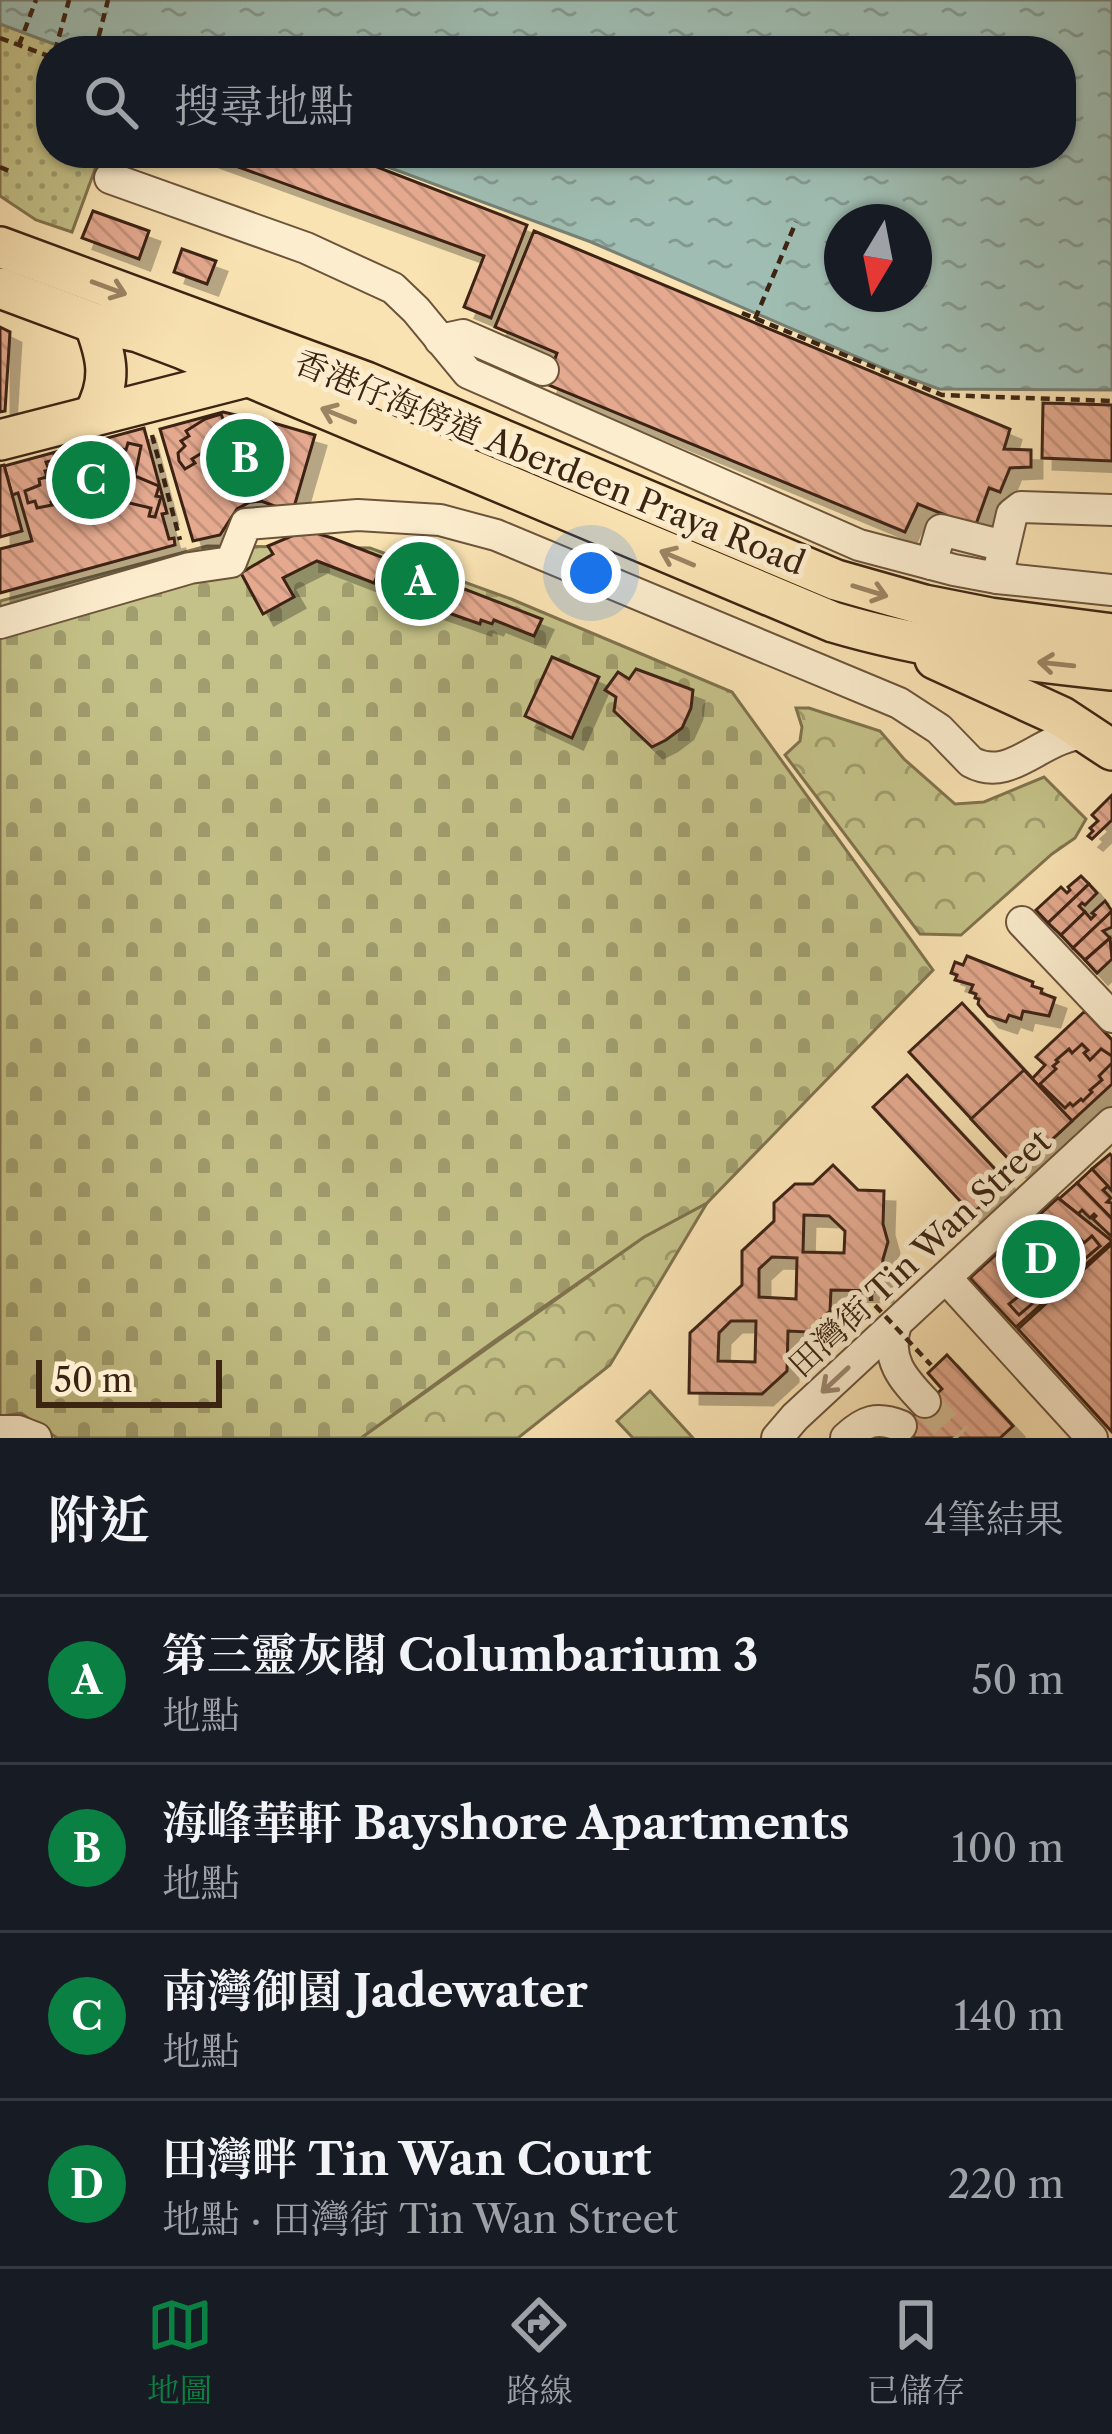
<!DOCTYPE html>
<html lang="zh-TW">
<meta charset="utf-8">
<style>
body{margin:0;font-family:"Libre Caslon Text","Noto Serif TC",serif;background:#242831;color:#f1f3f6}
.compass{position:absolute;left:824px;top:204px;width:108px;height:108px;border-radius:50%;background:#171b24;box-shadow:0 3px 9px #0004;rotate:190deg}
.scale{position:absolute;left:36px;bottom:30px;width:186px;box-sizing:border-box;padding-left:12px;border:6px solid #3c2413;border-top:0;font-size:33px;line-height:42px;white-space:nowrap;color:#3c2413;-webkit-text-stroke:9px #fcedce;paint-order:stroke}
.you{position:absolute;left:591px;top:573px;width:42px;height:42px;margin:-30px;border:9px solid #fff;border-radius:50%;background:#1a73e8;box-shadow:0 0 0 18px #1a73e833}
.badge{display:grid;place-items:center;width:78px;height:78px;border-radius:50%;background:#0b8043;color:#fff;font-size:39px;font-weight:700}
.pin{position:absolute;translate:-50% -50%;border:6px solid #fff;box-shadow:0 3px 12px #0006}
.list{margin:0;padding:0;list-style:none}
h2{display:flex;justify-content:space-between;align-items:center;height:156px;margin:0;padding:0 48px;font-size:51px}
h2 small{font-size:39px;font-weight:400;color:#9ea1a6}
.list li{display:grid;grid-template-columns:78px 1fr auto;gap:36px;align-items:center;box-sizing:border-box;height:168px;padding:0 48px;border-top:3px solid #363941}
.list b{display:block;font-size:45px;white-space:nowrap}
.list p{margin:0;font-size:39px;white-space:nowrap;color:#9ea1a6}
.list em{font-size:39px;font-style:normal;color:#9ea1a6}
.icon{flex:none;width:66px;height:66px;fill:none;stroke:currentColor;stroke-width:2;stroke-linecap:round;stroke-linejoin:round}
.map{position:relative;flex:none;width:1112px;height:1438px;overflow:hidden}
.search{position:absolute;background:#171b24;box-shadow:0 3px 9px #0004;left:36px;right:36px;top:36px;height:132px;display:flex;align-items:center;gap:30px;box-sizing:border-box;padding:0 42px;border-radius:48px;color:#9ea1a6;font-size:45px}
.sheet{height:828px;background:#171b24}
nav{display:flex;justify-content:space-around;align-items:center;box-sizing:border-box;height:168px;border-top:3px solid #363941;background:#171b24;font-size:33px;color:#9ea1a6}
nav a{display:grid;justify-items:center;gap:6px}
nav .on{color:#0b8043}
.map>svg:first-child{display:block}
.grass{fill:#c4c288;stroke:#80734e;stroke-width:3}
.forest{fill:url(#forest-crowns);stroke:#80734e;stroke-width:3}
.cemetery{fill:url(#cemetery-stones);stroke:#80734e;stroke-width:3}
.park{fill:url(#park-dots);stroke:#80734e;stroke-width:3}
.water{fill:url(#water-ripples);stroke:#778072;stroke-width:3;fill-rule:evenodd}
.building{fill:url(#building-back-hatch);stroke:#3c2413;stroke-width:3;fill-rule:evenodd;filter:url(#shadow)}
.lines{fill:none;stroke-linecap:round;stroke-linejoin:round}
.minor-tunnel{stroke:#d4bd93;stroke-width:30;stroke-dasharray:30 15;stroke-linecap:butt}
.minor-casing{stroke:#6c543b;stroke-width:34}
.major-casing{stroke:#3c2413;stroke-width:44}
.path{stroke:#3c2413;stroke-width:4.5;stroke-dasharray:9 6;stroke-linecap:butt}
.minor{stroke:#fcedce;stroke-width:30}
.major{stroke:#fae3b3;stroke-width:39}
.path-bridge{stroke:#3c2413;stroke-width:4.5;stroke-dasharray:9 6;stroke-linecap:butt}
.oneway{stroke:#9b8463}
.oneway2{stroke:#9c8870}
.labels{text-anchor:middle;stroke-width:10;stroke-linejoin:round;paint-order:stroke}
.street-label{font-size:33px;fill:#3c2413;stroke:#fcedce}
</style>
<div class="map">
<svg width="1112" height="1438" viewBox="0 0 1112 1438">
<defs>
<pattern id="forest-crowns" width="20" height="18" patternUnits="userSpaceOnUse" patternTransform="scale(3)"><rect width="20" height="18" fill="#c4c288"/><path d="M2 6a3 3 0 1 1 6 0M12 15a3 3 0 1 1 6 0" fill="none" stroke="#a09d6e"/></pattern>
<pattern id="cemetery-stones" width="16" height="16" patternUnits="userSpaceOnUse" patternTransform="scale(3)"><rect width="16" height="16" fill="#c4c288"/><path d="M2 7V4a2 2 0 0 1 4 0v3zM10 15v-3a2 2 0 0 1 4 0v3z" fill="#a09d6e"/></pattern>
<pattern id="park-dots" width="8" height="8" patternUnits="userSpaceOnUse" patternTransform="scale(3)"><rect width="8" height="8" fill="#c4c288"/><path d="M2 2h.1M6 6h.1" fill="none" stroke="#a09d6e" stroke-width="1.8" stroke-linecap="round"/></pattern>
<pattern id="water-ripples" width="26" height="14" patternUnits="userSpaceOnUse" patternTransform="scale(3)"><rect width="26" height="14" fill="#9fbdb2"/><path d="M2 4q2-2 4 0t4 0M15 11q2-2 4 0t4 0" fill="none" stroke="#839990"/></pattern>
<pattern id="building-back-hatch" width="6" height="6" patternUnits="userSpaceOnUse" patternTransform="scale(3)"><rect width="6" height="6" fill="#e4a98f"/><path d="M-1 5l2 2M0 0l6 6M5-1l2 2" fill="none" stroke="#c4917a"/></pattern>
<filter id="shadow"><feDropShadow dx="11" dy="11" stdDeviation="0" flood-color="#0004"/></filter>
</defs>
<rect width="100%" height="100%" fill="#fae3b3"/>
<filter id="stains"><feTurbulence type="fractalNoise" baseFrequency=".00167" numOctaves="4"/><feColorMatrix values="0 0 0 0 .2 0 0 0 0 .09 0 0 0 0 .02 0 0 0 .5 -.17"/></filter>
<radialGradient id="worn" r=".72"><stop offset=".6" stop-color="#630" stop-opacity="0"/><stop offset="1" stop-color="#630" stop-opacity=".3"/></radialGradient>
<!-- grass -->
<polygon class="grass" points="650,1391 693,1438 633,1438 617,1421"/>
<!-- forest -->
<g class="forest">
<polygon points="796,708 809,708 880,731 904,759 955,804 984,802 1044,777 1086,819 1075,838 1052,854 961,935 920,934 785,755 800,741 802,727"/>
<polygon points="707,1203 610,1365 518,1438 361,1438 644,1237"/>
</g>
<!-- cemetery -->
<polygon class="cemetery" points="207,546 370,548 511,599 732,692 933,970 707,1203 644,1237 493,1342 361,1438 57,1438 21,1413 0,1416 0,601"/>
<!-- park -->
<polygon class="park" points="0,24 73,51 51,51 51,153 101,153 72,232 36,220 0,196"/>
<!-- water -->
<path class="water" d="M0,0H1112V390L939,389L887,370L591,242L350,153H1061V51H73L0,24ZM842,222H914V294H842Z"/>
<!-- building -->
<g class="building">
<polygon points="200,153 341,153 527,225 491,318 464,307 484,256"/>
<polygon points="93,211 149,231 139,259 82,238"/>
<polygon points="534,231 1010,429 1004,449 1031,450 1031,467 1010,468 1000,492 989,488 975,527 918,504 905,532 546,384 557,353 495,327"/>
<polygon points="182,249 216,261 207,284 174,272"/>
<polygon points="0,327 10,332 5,411 0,412"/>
<polygon points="1043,403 1112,405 1112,461 1042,458"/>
<polygon points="223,412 249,418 250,416 315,435 294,507 280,508 261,501 250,502 237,509 220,535 193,541 160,429"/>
<polygon points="221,414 228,432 219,437 228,439 226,446 234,447 235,441 245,443 238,433 245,430 242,426 249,420 253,425 256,423 260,430 263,427 281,451 278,453 284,460 279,463 283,469 279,480 271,487 257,471 255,481 265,482 261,501 250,502 235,499 239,481 210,475 212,461 209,452 205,451 192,459 195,463 185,469 179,461 178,453 185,446 181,441 189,436 186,431 205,419"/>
<polygon points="144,428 167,513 162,514 169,539 174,538 175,545 0,593 0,549 32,541 18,493 12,495 4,466"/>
<polygon points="128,443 141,446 135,476 159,486 156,496 161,497 155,517 149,516 151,508 125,502 121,510 113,511 108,504 112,486 102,484 105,496 77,503 79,513 73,517 63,510 61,499 51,502 52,505 37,508 35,501 28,503 25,491 40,485 39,479 47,477 45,471 49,470 46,462 55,460 54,454 63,451 70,474 77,472 71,449 82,446 83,452 91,450 94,461 103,462 107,445 126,450"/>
<polygon points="4,465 22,531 0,537 0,466"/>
<polygon points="306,530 332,538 542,619 534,636 494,620 492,624 481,620 480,624 406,598 411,585 378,574 374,583 317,561 283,578 294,597 263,614 241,573 273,554 268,546"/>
<polygon points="552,657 599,677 572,738 525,716"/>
<polygon points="636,669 693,690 691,708 682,728 666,740 652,747 614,711 616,697 605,690 618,672 629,679"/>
<polygon points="1112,795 1112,820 1092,839 1088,836 1093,831 1090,828 1098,821 1092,815"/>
<polygon points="1081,876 1089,884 1048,923 1036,910 1061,887 1067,893 1070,890 1068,887"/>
<polygon points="1089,884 1097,893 1085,905 1082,903 1079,906 1085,912 1061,935 1048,923"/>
<polygon points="1105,901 1112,911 1073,948 1061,935 1085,912 1091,919 1095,915 1092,913"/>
<polygon points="1112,911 1112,927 1103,931 1110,938 1085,960 1073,948"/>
<polygon points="1110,938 1112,959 1097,973 1085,960"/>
<polygon points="967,956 1033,982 1032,986 1042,989 1041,993 1055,998 1049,1016 1023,1011 1021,1019 1009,1015 1006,1022 988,1016 978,1004 979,999 975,998 976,994 970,992 973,985 955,980 957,975 951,973 955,962 963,965"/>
<polygon points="962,1003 1072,1121 1019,1170 909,1052"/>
<polygon points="1085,1011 1112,1040 1112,1084 1072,1121 1032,1079 1045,1065 1036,1057"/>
<polygon points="1082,1044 1088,1050 1084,1053 1090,1060 1101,1049 1112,1056 1112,1063 1099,1076 1102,1080 1090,1090 1092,1092 1083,1101 1081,1099 1073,1106 1070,1103 1065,1108 1040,1084 1056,1069 1053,1066 1058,1062 1056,1060 1069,1049 1072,1053"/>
<polygon points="1024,1070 1072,1121 1019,1170 971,1119"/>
<polygon points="907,1075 1007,1182 972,1214 873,1107"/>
<polygon points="1110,1154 1112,1156 1112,1191 1092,1169"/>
<path d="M833,1165L858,1190L884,1191L883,1224L888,1242L883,1259L882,1291L831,1290L830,1311L808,1332L788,1331L787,1371L762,1394L689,1393L690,1333L742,1285V1251L774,1221V1203L795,1184H813ZM804,1215L829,1216L845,1231L844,1253L803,1252ZM772,1257L797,1258L796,1299L759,1297V1269ZM731,1321H756L755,1362L718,1361L719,1333Z"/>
<polygon points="1092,1169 1108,1186 1103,1190 1111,1198 1107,1202 1112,1203 1112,1219 1077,1183"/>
<polygon points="1077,1183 1112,1219 1112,1237 1093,1219 1096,1216 1094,1214 1090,1218 1082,1210 1078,1214 1059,1199"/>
<polygon points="1058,1198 1112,1241 1016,1327 970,1278"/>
<polygon points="1031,1222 1041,1232 1048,1226 1061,1241 1073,1231 1084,1243 1092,1236 1100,1246 1019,1315 1009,1304 1019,1296 1009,1285 1023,1273 1010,1258 1019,1251 1011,1242 1019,1234 1030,1248 1035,1243 1024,1229"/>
<polygon points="1112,1244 1112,1354 1057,1293"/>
<polygon points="1112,1244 1112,1432 1018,1329"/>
<polygon points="947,1355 1013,1426 1000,1438 888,1438 942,1389 928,1373"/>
</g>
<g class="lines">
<!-- minor-tunnel -->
<polyline class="minor-tunnel" points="925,1402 958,1438"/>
<defs>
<g id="minor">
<polyline points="110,178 306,248 393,288 416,310 468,373 859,545 954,570 997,578 1112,590"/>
<polyline points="440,340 463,335 543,370"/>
<polyline points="931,564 941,530 1004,546"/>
<polyline points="997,578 1012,514 1021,507 1112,510"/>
<path d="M0,623L190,568L231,562L246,524L358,515L440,520L496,535L899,703L939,729L971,762C1012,784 1040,735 1088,733"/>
<polyline points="1022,922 1112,1017"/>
<polyline points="946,1278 1092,1438"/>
<path d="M896,1324C885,1359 902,1378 925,1402"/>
<polyline points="0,1431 18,1431 36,1438"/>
<polyline points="777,1438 795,1417 1112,1123"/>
<path d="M846,1438C864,1421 877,1416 901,1426"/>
</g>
<g id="major">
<polyline points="0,247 366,382 836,580 924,605 990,618 1112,634"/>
<path d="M0,288L94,323L138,332L183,349L833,622C924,649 1018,660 1112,670"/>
<path d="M93,416C112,382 108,359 94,323"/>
<polyline points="0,440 246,377"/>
<polyline points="935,659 1062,717 1112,750"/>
</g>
</defs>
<!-- minor casing -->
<use href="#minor" class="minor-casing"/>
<!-- major casing -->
<use href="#major" class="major-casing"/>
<!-- path -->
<g class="path">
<polyline points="0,38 51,57"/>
<polyline points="19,45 36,0"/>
<polyline points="55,51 69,0"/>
<polyline points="95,51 108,0"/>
<polyline points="0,167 9,171"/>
<polyline points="742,313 942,395 1112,401"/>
<polyline points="755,319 796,222"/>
<polyline points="152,435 180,540"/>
</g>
<!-- minor -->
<use href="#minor" class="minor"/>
<!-- major -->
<use href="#major" class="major"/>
<!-- path-bridge -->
<polyline class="path-bridge" points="871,1292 871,1301 931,1365"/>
</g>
<!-- one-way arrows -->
<defs><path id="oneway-shaft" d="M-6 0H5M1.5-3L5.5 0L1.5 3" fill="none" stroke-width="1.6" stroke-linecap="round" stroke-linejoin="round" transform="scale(3)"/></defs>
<g class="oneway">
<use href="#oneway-shaft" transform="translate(109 288) rotate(20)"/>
<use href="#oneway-shaft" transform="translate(338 415) rotate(-158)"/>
<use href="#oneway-shaft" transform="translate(677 558) rotate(-157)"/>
<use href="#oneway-shaft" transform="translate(870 591) rotate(17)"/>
<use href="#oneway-shaft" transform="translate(1056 664) rotate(-174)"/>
</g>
<use class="oneway2" href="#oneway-shaft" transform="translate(835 1380) rotate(137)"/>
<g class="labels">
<!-- street labels -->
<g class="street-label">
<text transform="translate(550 462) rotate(22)" y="12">香港仔海傍道 Aberdeen Praya Road</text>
<text transform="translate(919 1253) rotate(-43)" y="12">田灣街 Tin Wan Street</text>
</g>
</g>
<rect width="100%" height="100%" filter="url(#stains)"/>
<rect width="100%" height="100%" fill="url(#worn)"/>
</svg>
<svg class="compass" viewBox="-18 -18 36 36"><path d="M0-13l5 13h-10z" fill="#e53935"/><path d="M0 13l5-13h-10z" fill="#9ea1a6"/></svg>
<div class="scale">50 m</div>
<div class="you"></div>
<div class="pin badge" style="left:420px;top:581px">A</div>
<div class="pin badge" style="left:245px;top:458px">B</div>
<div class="pin badge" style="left:91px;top:480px">C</div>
<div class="pin badge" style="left:1041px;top:1259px">D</div>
<div class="search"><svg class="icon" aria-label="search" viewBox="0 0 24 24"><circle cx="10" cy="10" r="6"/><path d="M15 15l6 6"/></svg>搜尋地點</div>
</div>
<section class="sheet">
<h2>附近<small>4筆結果</small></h2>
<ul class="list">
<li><span class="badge">A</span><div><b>第三靈灰閣 Columbarium 3</b><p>地點</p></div><em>50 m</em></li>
<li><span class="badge">B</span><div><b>海峰華軒 Bayshore Apartments</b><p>地點</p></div><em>100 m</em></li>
<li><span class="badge">C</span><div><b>南灣御園 Jadewater</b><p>地點</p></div><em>140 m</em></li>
<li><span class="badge">D</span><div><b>田灣畔 Tin Wan Court</b><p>地點 · 田灣街 Tin Wan Street</p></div><em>220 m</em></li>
</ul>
</section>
<nav>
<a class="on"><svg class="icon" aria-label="map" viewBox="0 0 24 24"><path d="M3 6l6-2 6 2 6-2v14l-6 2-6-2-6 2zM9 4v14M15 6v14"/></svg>地圖</a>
<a><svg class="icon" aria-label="directions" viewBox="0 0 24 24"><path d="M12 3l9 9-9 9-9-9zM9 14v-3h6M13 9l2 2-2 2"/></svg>路線</a>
<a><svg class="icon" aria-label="saved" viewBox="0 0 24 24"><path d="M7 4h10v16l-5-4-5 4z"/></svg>已儲存</a>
</nav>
